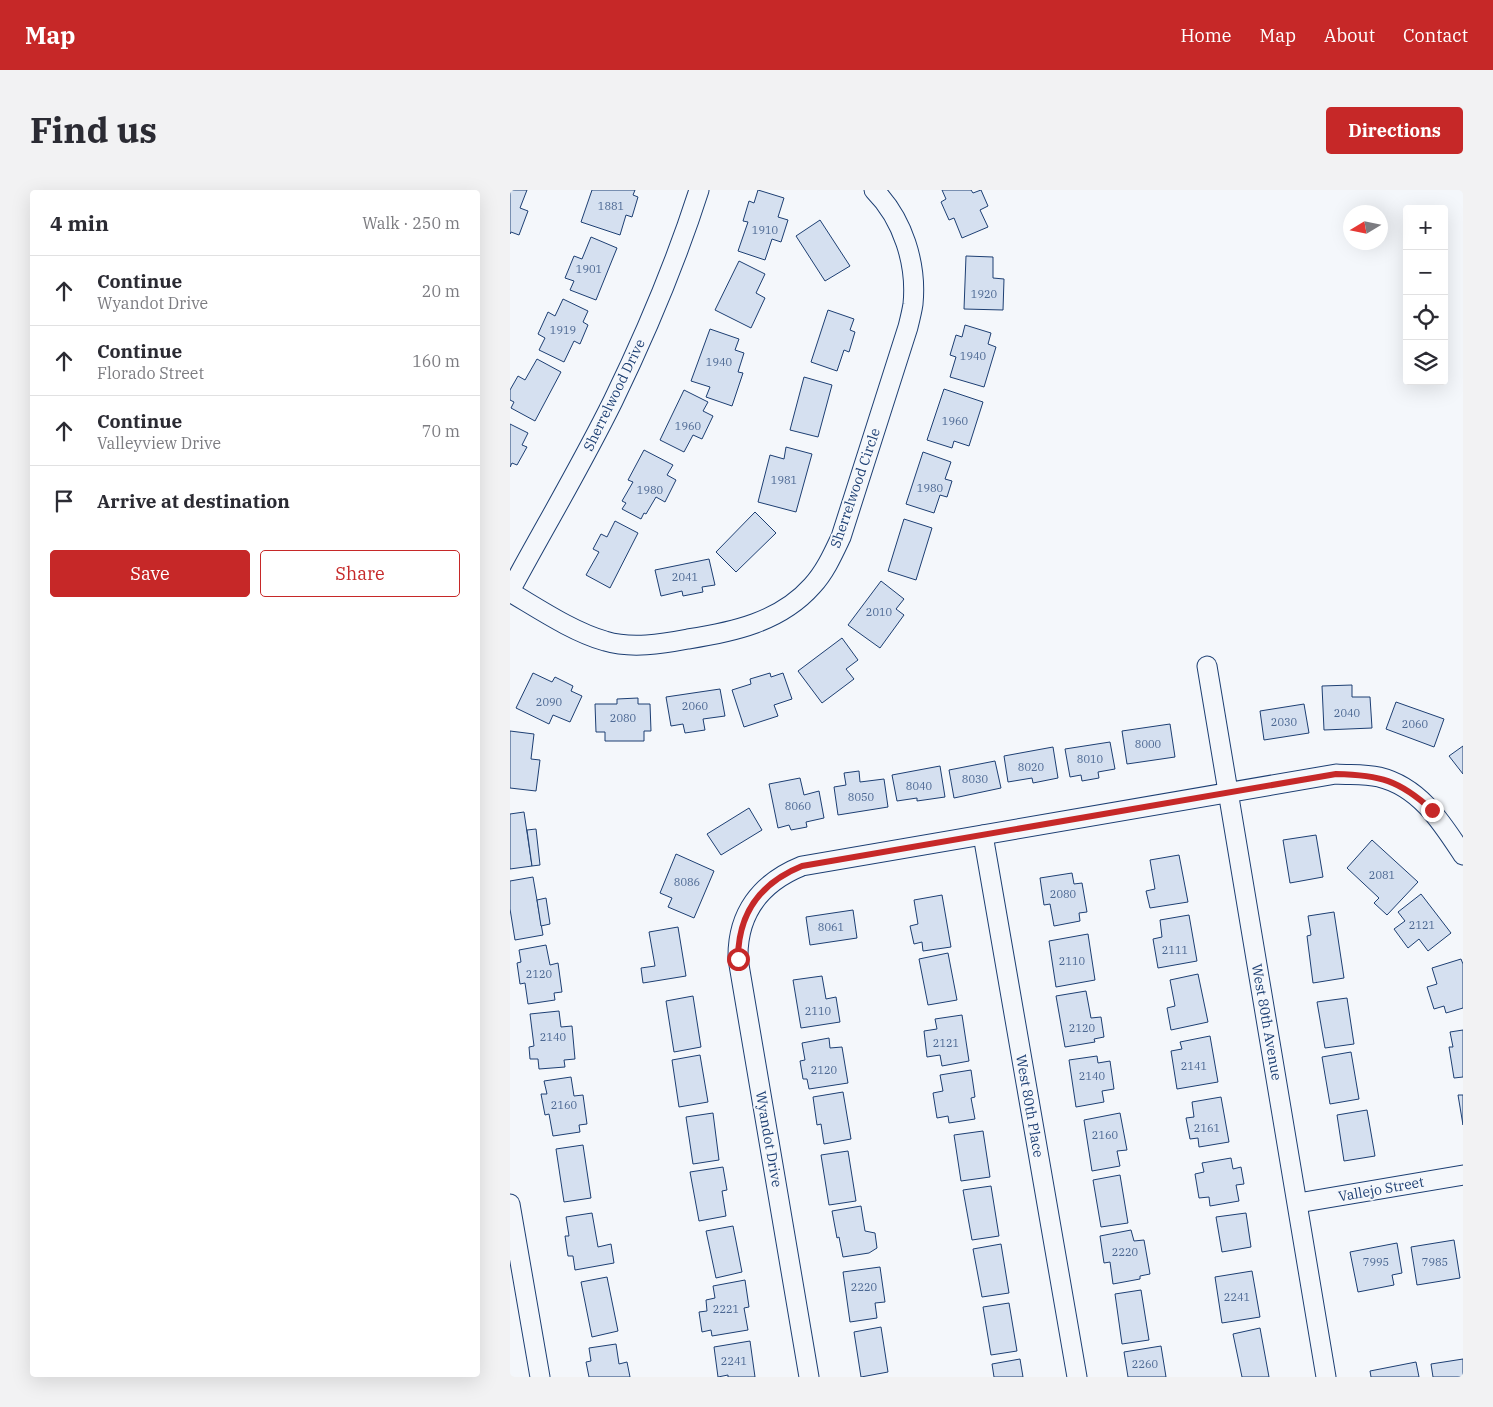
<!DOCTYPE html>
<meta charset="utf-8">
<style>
body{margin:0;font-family:"IBM Plex Serif",serif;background:#f2f2f3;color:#2b2b33}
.controls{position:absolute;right:15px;top:15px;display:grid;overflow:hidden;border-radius:5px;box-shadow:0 5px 20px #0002}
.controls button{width:45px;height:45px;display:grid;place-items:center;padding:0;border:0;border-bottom:1px solid #e1e1e2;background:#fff;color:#2b2b33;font:25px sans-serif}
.compass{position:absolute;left:833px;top:15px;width:45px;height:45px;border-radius:50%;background:#fff;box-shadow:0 5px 20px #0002;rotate:260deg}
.stop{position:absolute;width:15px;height:15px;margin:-11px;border:4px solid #c62828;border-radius:50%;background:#fff}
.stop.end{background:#c62828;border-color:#fff;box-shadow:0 1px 5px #0008}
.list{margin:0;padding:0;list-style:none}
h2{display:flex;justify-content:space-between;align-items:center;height:65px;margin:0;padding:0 20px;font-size:21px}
h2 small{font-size:16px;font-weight:400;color:#7c7c81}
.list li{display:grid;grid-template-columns:32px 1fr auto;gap:15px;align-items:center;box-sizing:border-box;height:70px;padding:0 20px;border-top:1px solid #e1e1e2}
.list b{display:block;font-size:19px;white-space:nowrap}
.list p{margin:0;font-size:16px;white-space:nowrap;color:#7c7c81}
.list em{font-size:16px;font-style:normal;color:#7c7c81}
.actions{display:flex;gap:10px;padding:15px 20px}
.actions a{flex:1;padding:11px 0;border:1px solid #c62828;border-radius:5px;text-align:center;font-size:18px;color:#c62828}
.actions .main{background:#c62828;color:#fff}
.icon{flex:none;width:28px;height:28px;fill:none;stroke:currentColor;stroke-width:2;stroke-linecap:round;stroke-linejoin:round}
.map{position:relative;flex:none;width:953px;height:1187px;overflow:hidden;border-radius:5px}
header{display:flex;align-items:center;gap:30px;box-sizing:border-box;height:70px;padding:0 25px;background:#c62828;color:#fff}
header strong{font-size:24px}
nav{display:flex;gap:28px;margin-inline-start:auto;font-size:18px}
.intro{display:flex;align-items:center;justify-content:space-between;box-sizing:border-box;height:120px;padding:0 30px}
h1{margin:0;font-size:35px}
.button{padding:12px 22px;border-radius:5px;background:#c62828;color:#fff;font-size:18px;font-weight:700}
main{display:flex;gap:30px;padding:0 30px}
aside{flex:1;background:#fff;border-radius:5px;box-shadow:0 5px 20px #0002}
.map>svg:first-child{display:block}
.building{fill:#d5e0f0;stroke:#1d3f73}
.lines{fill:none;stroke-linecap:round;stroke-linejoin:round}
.street-casing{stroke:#1d3f73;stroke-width:21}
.street{stroke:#f4f7fb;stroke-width:19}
.route{stroke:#c62828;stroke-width:6}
.labels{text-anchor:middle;stroke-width:4;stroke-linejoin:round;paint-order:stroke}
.number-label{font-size:11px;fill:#4b6792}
.street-label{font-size:14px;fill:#1d3f73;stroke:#f4f7fb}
</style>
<header>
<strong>Map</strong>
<nav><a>Home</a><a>Map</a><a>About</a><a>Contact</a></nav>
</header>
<div class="intro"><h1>Find us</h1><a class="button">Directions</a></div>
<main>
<aside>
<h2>4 min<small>Walk · 250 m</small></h2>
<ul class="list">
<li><svg class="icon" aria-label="ahead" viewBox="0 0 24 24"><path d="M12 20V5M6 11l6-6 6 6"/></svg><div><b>Continue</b><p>Wyandot Drive</p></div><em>20 m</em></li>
<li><svg class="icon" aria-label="ahead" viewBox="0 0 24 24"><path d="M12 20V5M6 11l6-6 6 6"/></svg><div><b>Continue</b><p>Florado Street</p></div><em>160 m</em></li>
<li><svg class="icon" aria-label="ahead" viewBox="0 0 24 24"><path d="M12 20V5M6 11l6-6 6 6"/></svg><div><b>Continue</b><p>Valleyview Drive</p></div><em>70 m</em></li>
<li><svg class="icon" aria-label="arrive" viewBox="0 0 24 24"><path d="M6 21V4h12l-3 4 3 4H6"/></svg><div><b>Arrive at destination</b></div></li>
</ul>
<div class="actions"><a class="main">Save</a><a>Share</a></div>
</aside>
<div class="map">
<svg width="953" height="1187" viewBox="0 0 953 1187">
<rect width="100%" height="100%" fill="#f4f7fb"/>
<!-- building -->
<g class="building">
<polygon points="0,0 17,0 10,18 18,21 9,45 1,42 0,44"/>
<polygon points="82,0 125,0 123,5 128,7 122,27 116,25 110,45 71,32"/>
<polygon points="248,0 274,8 268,27 278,30 271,52 262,49 255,70 228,61 238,32 233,31 239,11 244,13"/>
<polygon points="432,0 461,0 463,3 471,0 478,16 470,20 478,37 452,48 444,28 439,30 431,12 436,9"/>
<polygon points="310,30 340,76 315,91 286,46"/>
<polygon points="81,47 107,58 86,110 60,100 64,91 55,88 64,66 72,69"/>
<polygon points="456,66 483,67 483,88 494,89 493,120 454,119"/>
<polygon points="229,71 255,84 246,103 255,108 241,138 205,120"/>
<polygon points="53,109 78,121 73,132 78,135 70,154 64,151 54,172 29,160 35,148 28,144 38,122 45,126"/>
<polygon points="318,120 344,129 340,140 345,142 339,162 334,160 327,181 301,172"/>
<polygon points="455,135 481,143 478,154 486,157 474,197 440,187 446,167 440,165 446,145 452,147"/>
<polygon points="200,139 229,149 225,160 234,163 228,182 233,183 222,216 196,207 200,197 181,191"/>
<polygon points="27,169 51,182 25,231 1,218 4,212 0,210 0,200 8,186 15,190"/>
<polygon points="294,187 322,195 308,247 280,240"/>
<polygon points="434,199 473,212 459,256 444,251 442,258 417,250"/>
<polygon points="174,200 198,212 193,221 203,226 192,249 183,245 174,262 150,250"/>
<polygon points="0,234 18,243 12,255 17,257 7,275 2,273 0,277"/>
<polygon points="276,257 302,264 286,322 248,312 260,265 274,269"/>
<polygon points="134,260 163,275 157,285 166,290 155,312 146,307 136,324 134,323 131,329 112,319 116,313 112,311 123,292 118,290"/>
<polygon points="413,262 441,272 435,289 442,291 437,307 430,305 424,323 396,314"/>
<polygon points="245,322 266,343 226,382 206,362"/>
<polygon points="394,329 422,338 406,390 378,381"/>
<polygon points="105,331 128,343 100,398 76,385 89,362 83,359 91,344 97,347"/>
<polygon points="199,369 205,395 192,397 193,402 173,406 172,401 151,406 145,380"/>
<polygon points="371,391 394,409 386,419 394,425 370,458 338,435"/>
<polygon points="332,448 348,470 336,479 344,489 312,513 288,481"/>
<polygon points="23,483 42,492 45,487 63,496 61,501 72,506 60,532 43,525 39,534 6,518"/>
<polygon points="260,483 261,487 273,483 282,509 264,515 268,526 234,537 222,500 241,494 240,489"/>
<polygon points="842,495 842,507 860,507 862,538 814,540 812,496"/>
<polygon points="210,499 215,526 193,529 195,540 175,543 173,534 161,536 156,507"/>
<polygon points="128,508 128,514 140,514 141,541 134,541 134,551 95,551 95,542 86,542 85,514 107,514 107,509"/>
<polygon points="886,512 934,529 924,557 876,539"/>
<polygon points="794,514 799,543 754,550 750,521"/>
<polygon points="660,534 665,567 617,574 612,541"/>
<polygon points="0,541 24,544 21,569 30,570 26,601 0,598"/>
<polygon points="600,552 605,579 588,582 589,588 572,591 571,585 560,587 555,559"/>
<polygon points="953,556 953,584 939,566"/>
<polygon points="543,557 548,588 523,593 522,588 498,592 494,566"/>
<polygon points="485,571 491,598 444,608 439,580"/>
<polygon points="430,576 435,607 407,611 407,608 387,611 382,585"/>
<polygon points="349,581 350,592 374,589 378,617 328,625 324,597 336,595 334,583"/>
<polygon points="290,588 294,605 309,601 314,628 296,632 297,637 281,640 279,635 268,638 259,594"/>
<polygon points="239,618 252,640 211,665 197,644"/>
<polygon points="14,622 22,676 0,679 0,624"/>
<polygon points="26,639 30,675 22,676 17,640"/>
<polygon points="806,645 813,687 780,693 773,650"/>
<polygon points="862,650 908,692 877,725 864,713 869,708 837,678"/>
<polygon points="166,664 204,681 184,728 158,717 162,708 150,703"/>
<polygon points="669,665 678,712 640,718 636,701 645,699 640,670"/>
<polygon points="562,683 564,694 572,693 577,722 569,723 570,731 544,736 540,714 534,715 530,688"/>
<polygon points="23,687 33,745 5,750 0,719 0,691"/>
<polygon points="911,704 941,743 918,761 909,749 898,758 884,739 895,731 888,722"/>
<polygon points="432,705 441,757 413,761 412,752 404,754 400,736 408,734 404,710"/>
<polygon points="36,708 40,734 31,736 27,710"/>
<polygon points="343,720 347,748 300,755 296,727"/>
<polygon points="824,722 834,788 803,793 797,746 801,745 798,726"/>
<polygon points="679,725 687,771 648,778 643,749 652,747 650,730"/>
<polygon points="168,737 176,786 133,793 131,778 145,776 139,742"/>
<polygon points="578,744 585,790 546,797 539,751"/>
<polygon points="36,755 40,775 48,773 52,802 44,803 45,810 18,814 15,793 10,794 7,773 11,772 9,760"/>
<polygon points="438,763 447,810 418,815 409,769"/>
<polygon points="951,769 953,774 953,818 936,823 934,816 924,819 917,797 927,794 922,778"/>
<polygon points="688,784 698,832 661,840 657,818 665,816 660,790"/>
<polygon points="312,786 316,809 326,807 330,832 291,838 283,790"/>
<polygon points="576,801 581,828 591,827 594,847 584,849 585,852 555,857 546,806"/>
<polygon points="183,806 191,857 164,862 156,811"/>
<polygon points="837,808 844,854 815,858 807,812"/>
<polygon points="49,821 51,837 62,836 65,869 54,870 55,877 29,879 28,869 20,869 19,857 24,856 20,824"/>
<polygon points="452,825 459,871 432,876 430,865 417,867 414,841 427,839 425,829"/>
<polygon points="953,840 953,887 944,888 939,857 943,857 940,842"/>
<polygon points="700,846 708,892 667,899 661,861 672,859 670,852"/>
<polygon points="319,848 320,858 332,857 338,893 299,899 297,889 293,889 290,871 295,870 292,853"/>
<polygon points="841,862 849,909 820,914 812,867"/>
<polygon points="190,865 198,912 169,917 162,870"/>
<polygon points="587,866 588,873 600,871 604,899 592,901 594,912 566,917 559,870"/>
<polygon points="461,880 465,907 461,908 465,929 439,933 438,926 427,928 423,903 433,901 430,885"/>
<polygon points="61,887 64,906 73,905 77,934 69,935 70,942 43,946 39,924 35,925 31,904 37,904 34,891"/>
<polygon points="333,902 341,949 314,954 311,934 307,935 303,907"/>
<polygon points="948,905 953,905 953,935"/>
<polygon points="711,907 719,952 689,957 688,948 680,949 676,928 684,927 682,912"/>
<polygon points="857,920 865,966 834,971 827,925"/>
<polygon points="203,923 209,970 183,974 176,927"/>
<polygon points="610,923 617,960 607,961 610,976 582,981 574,930"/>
<polygon points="473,941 480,987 451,991 444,945"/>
<polygon points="73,955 81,1008 54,1012 46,959"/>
<polygon points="338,961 346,1011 319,1015 311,965"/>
<polygon points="721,968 723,979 731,977 734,994 726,995 729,1011 700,1016 699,1007 689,1008 685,984 694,982 692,973"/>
<polygon points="213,977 217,1000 212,1001 216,1026 189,1031 180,982"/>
<polygon points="610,985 618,1033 591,1037 583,990"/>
<polygon points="481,996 489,1046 462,1050 453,1000"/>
<polygon points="351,1016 355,1041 365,1043 367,1058 359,1063 333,1067 329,1047 327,1048 322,1021"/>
<polygon points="82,1023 88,1057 101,1054 104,1073 65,1080 63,1066 58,1066 55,1046 59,1046 56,1027"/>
<polygon points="736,1023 741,1057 712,1062 706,1027"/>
<polygon points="223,1036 232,1082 206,1088 196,1041"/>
<polygon points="621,1040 624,1051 634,1050 640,1084 630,1086 630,1089 603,1094 600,1072 594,1073 590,1046"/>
<polygon points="944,1050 950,1088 907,1095 901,1057"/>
<polygon points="887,1053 892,1083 882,1085 884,1095 848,1102 840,1062"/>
<polygon points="491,1054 499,1103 472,1107 463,1059"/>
<polygon points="370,1077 375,1112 365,1113 367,1128 340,1132 333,1082"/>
<polygon points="742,1081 750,1127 712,1133 705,1087"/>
<polygon points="97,1087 108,1141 82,1147 71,1092"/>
<polygon points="235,1090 239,1117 234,1118 238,1140 202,1146 201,1140 192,1142 189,1122 197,1121 196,1110 205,1108 203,1096"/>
<polygon points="631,1100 639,1150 612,1154 605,1104"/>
<polygon points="499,1113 507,1161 481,1165 473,1117"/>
<polygon points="371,1137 378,1182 351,1187 344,1142"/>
<polygon points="750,1138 759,1187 732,1187 723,1144"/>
<polygon points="240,1151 245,1187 218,1187 218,1185 208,1187 204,1157"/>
<polygon points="106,1154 109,1174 117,1172 120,1187 79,1187 76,1172 81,1171 79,1158"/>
<polygon points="651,1156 656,1187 618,1187 614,1162"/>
<polygon points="510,1169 513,1187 484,1187 482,1174"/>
<polygon points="953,1169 953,1187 923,1187 921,1174"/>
<polygon points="906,1172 909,1187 861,1187 860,1181"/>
</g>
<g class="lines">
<defs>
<g id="street">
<path d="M0,401C34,338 71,276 103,211C136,143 166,72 189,0"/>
<path d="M0,402C29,419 63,442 95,451C121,459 152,454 178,449C223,442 270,432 302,396C315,382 323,364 331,347L398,137C400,129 402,121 403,114C407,74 393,29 364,0"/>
<polyline points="697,476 816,1187"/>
<polyline points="473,645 567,1187"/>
<polyline points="788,1013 953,985"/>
<polyline points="0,1014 30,1187"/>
<path d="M299,1187L228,769C227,724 250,693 292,676L826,584C841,585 855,584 869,587C910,597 932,633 953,665"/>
</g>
</defs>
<!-- street casing -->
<use href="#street" class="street-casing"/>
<!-- street -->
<use href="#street" class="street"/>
</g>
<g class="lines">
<!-- route -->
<path class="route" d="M228,769C228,723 250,693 292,676L826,584C870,585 889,590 922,620"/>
</g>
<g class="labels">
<!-- number labels -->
<g class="number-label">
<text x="101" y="20">1881</text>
<text x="255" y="44">1910</text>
<text x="79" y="83">1901</text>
<text x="474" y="108">1920</text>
<text x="53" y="144">1919</text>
<text x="463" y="170">1940</text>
<text x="209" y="176">1940</text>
<text x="445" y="235">1960</text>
<text x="178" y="240">1960</text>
<text x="274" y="294">1981</text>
<text x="420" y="302">1980</text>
<text x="140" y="304">1980</text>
<text x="175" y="391">2041</text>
<text x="369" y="426">2010</text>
<text x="39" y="516">2090</text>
<text x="185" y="520">2060</text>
<text x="837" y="527">2040</text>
<text x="113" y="532">2080</text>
<text x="774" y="536">2030</text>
<text x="905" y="538">2060</text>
<text x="638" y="558">8000</text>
<text x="580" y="573">8010</text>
<text x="521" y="581">8020</text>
<text x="465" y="593">8030</text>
<text x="409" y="600">8040</text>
<text x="351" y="611">8050</text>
<text x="288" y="620">8060</text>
<text x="872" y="689">2081</text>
<text x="177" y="696">8086</text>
<text x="553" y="708">2080</text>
<text x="912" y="739">2121</text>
<text x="321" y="741">8061</text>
<text x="665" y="764">2111</text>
<text x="562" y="775">2110</text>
<text x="29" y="788">2120</text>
<text x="308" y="825">2110</text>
<text x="572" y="842">2120</text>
<text x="43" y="851">2140</text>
<text x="436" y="857">2121</text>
<text x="684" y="880">2141</text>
<text x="314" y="884">2120</text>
<text x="582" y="890">2140</text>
<text x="54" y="919">2160</text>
<text x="697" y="942">2161</text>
<text x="595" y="949">2160</text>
<text x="615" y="1066">2220</text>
<text x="866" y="1076">7995</text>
<text x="925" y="1076">7985</text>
<text x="354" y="1101">2220</text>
<text x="727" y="1111">2241</text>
<text x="216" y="1123">2221</text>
<text x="224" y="1175">2241</text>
<text x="635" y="1178">2260</text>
</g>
<!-- street labels -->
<g class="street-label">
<text transform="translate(104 205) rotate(-64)" y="5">Sherrelwood Drive</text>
<text transform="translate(345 298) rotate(-71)" y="5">Sherrelwood Circle</text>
<text transform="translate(757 832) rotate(80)" y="5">West 80th Avenue</text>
<text transform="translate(520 916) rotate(80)" y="5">West 80th Place</text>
<text transform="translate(259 949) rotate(80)" y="5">Wyandot Drive</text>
<text transform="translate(871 999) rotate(-10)" y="5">Vallejo Street</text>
</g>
</g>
</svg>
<div class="controls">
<button>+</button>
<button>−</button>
<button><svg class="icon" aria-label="locate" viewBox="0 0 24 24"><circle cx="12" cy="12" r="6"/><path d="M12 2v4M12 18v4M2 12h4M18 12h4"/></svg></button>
<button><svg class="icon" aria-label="layers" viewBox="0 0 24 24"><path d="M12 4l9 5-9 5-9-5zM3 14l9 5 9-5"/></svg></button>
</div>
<svg class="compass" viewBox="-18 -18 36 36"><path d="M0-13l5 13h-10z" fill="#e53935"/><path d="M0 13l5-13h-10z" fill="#7c7c81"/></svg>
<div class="stop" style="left:228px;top:769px"></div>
<div class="stop end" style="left:922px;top:620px"></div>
</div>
</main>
